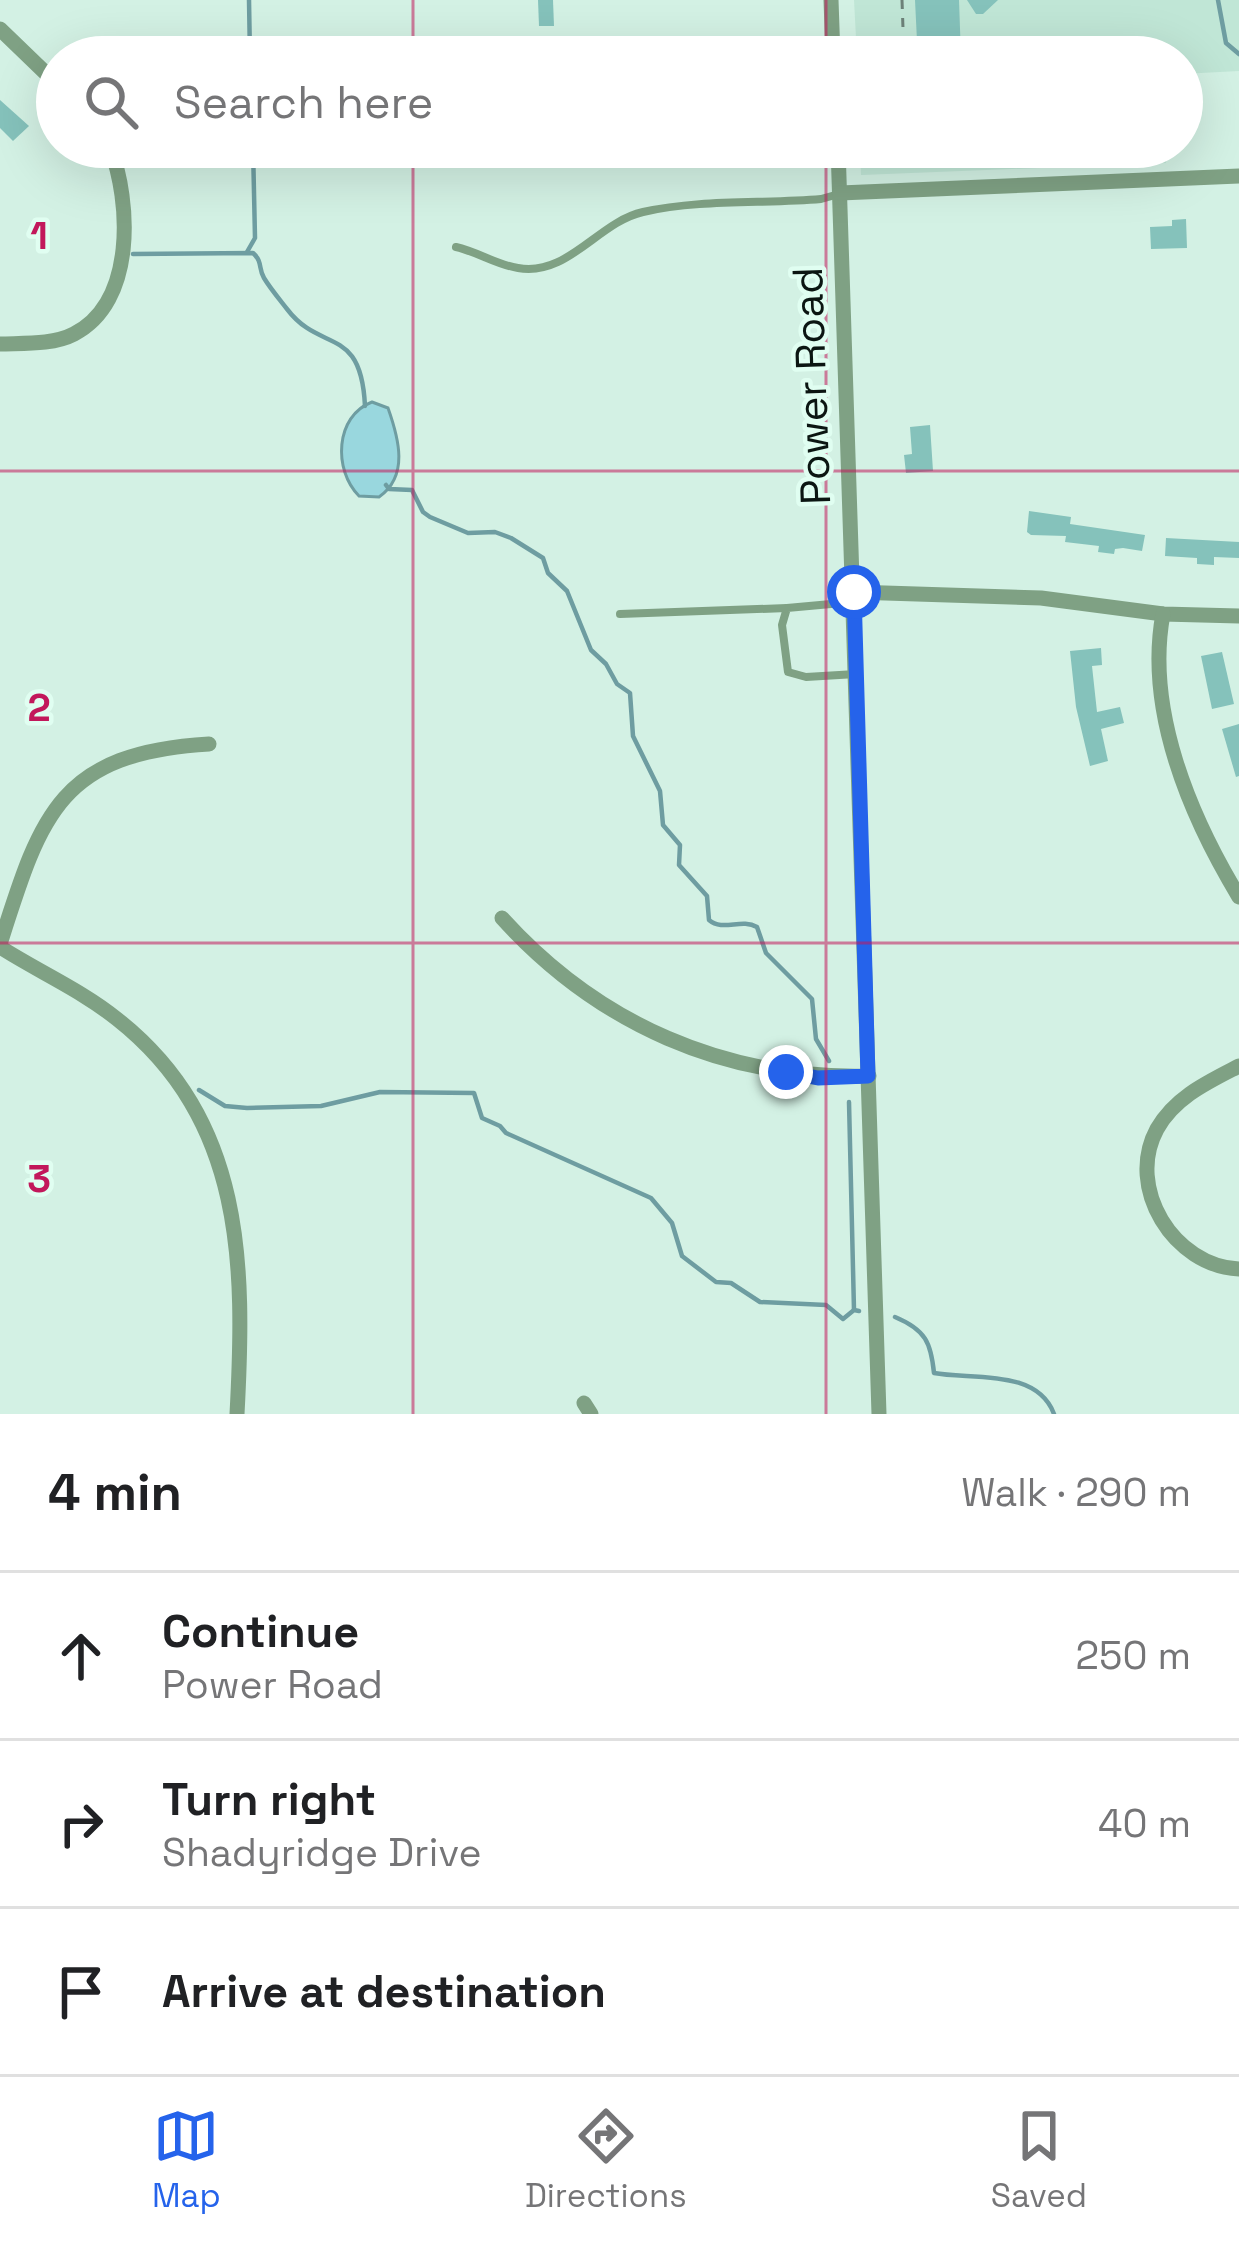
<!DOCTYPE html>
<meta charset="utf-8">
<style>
body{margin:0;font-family:"Space Grotesk",sans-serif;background:#f2f2f2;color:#202124}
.stop{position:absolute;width:36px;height:36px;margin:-27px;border:9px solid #2563eb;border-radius:50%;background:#fff}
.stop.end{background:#2563eb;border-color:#fff;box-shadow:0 3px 12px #0008}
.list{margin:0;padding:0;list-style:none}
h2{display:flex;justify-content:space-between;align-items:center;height:156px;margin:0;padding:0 48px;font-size:51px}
h2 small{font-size:39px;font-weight:400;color:#757577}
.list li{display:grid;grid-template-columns:78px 1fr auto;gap:36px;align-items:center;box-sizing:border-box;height:168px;padding:0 48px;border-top:3px solid #e0e0e0}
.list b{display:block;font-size:45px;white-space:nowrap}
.list p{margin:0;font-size:39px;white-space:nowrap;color:#757577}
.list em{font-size:39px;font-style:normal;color:#757577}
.icon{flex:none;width:66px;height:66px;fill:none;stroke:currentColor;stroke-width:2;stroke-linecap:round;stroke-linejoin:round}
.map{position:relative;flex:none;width:1239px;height:1414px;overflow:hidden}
.search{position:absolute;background:#fff;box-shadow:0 12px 48px #0002;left:36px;right:36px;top:36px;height:132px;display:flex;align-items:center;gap:30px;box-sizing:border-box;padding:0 42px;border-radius:66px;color:#757577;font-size:45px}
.sheet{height:660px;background:#fff}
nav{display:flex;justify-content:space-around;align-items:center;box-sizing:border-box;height:168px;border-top:3px solid #e0e0e0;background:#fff;font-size:33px;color:#757577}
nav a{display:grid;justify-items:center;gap:6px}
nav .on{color:#2563eb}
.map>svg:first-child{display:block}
.built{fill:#c0e6d6}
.water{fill:#99d7de;stroke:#6e9da1;stroke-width:3}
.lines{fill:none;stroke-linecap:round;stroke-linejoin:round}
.stream{stroke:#6e9da1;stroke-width:4.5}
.building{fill:#85c2bb}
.path{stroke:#6d8279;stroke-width:3;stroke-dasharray:9 9;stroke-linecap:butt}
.service{stroke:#7fa184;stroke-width:8}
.minor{stroke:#7fa184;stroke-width:15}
.route{stroke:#2563eb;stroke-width:15}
.grid{fill:none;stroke:#c2185b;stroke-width:3;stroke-opacity:0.55}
.labels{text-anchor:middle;stroke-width:9;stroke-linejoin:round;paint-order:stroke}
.street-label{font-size:42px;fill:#0b1612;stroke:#e0fef1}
.grid-label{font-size:39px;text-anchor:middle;font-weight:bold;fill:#c2185b;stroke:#e0fef1;stroke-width:9;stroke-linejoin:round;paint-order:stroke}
</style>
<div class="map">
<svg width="1239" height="1414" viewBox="0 0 1239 1414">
<rect width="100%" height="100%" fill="#d3f1e4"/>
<!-- built -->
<g class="built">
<polygon points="854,0 1239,0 1239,71 1182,74 1182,57 857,57"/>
<polygon points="860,147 1165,147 1166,163 861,175"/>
</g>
<!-- water -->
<path class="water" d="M372,402L388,408C399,439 409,476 379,497L359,496C333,470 335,416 372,402Z"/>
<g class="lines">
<!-- stream -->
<g class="stream">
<polyline points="249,0 250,57"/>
<polyline points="1218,0 1226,43 1239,54"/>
<polyline points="247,252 255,238 253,147"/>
<path d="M133,254L253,253C263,262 258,268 264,278C270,288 280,300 287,309C321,354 361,324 365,406"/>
<path d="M386,485L389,489L412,490L423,512L430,517L468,533L495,532L511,538L543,558L548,573L567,591L591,650L606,664L617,684L630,693L633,736L660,791L663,825L680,845L679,865L707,896L709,920C723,932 741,918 757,927L766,953L812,999L816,1039L829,1061"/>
<polyline points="199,1090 225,1106 247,1108 321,1106 380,1092 474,1093 482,1118 500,1126 506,1133 651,1198 672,1223 682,1256 716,1282 731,1283 760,1302 826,1305 843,1319 854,1310 859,1311"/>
<polyline points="849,1102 854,1310"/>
<path d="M895,1317C926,1330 931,1343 934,1373C971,1380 1037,1368 1054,1414"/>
</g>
</g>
<!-- building -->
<g class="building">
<polygon points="538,0 553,0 554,26 539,26"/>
<polygon points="915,0 959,0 961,57 935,57 935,40 917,41"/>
<polygon points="967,0 998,0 983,14 976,14"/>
<polygon points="504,36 506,52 488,53 487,37"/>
<polygon points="0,100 29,126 13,141 0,128"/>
<polygon points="1186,219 1187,248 1151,249 1150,227 1172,226 1172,220"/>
<polygon points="930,425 933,471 906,473 904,455 912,454 910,427"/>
<polygon points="1029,511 1071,517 1070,524 1145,535 1142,551 1123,548 1115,549 1114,554 1098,552 1099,546 1065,542 1066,536 1031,535 1027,532"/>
<polygon points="1166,538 1239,542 1239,558 1214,557 1214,565 1197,564 1197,558 1165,556"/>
<polygon points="1101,648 1102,665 1092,666 1097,712 1120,707 1124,723 1101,729 1108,761 1090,766 1076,707 1070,651"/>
<polygon points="1222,652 1234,704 1212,709 1201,656"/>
<polygon points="1239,724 1239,776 1236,777 1222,729"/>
</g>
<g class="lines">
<!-- path -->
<polyline class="path" points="902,0 904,57"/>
<!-- service -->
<g class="service">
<path d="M456,247C478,252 497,265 518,268C568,277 598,222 643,212C700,199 763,204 821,199L839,194"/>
<polyline points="853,602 787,608 782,625 788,672 806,677 856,674"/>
<polyline points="620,614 787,608"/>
</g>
<!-- minor -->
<g class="minor">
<polyline points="831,0 833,57"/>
<polyline points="0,29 57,84"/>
<polyline points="838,147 879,1414"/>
<polyline points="840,193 1239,176"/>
<path d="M0,344C23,343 53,345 74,334C136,302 131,202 110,147"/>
<polyline points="854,592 1041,598 1163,614 1239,616"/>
<path d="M1163,614C1145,710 1190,816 1239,897"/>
<path d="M502,918C598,1024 725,1080 869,1076"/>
<path d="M0,944C41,815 59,753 209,744"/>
<path d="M0,947C39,972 81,990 117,1019C245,1120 245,1265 237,1414"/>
<path d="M1239,1066C1208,1082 1175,1097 1157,1129C1125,1188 1174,1266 1239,1269"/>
<polyline points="584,1403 591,1414"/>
</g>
</g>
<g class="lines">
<!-- route -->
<polyline class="route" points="786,1072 818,1078 868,1076 854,592"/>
</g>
<!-- grid -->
<path class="grid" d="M413,0V57M826,0V57M413,147V1414M826,147V1414M0,471H1239M0,943H1239"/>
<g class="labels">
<!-- street labels -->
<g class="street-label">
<text transform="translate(811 386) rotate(-92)" y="15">Power Road</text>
</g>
</g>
<g class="grid-label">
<text x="39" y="249">1</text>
<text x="39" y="721">2</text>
<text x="39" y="1192">3</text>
</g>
</svg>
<div class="stop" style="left:854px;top:592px"></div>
<div class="stop end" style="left:786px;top:1072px"></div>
<div class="search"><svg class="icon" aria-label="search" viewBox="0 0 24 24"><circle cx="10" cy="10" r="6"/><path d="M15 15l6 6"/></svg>Search here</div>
</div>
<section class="sheet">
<h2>4 min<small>Walk · 290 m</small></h2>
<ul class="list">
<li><svg class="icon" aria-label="ahead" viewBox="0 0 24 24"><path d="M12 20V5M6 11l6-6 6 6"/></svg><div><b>Continue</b><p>Power Road</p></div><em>250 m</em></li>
<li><svg class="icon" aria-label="right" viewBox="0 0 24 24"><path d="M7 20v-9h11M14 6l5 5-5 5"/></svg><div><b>Turn right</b><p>Shadyridge Drive</p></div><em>40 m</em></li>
<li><svg class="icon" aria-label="arrive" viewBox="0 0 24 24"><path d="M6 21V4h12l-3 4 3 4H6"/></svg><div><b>Arrive at destination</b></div></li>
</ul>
</section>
<nav>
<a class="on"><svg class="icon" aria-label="map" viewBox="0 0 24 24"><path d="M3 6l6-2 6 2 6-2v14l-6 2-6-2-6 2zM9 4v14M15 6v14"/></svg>Map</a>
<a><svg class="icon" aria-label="directions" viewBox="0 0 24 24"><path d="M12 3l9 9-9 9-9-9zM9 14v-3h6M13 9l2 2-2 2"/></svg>Directions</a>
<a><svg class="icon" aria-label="saved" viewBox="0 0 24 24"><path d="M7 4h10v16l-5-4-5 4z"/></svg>Saved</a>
</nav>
